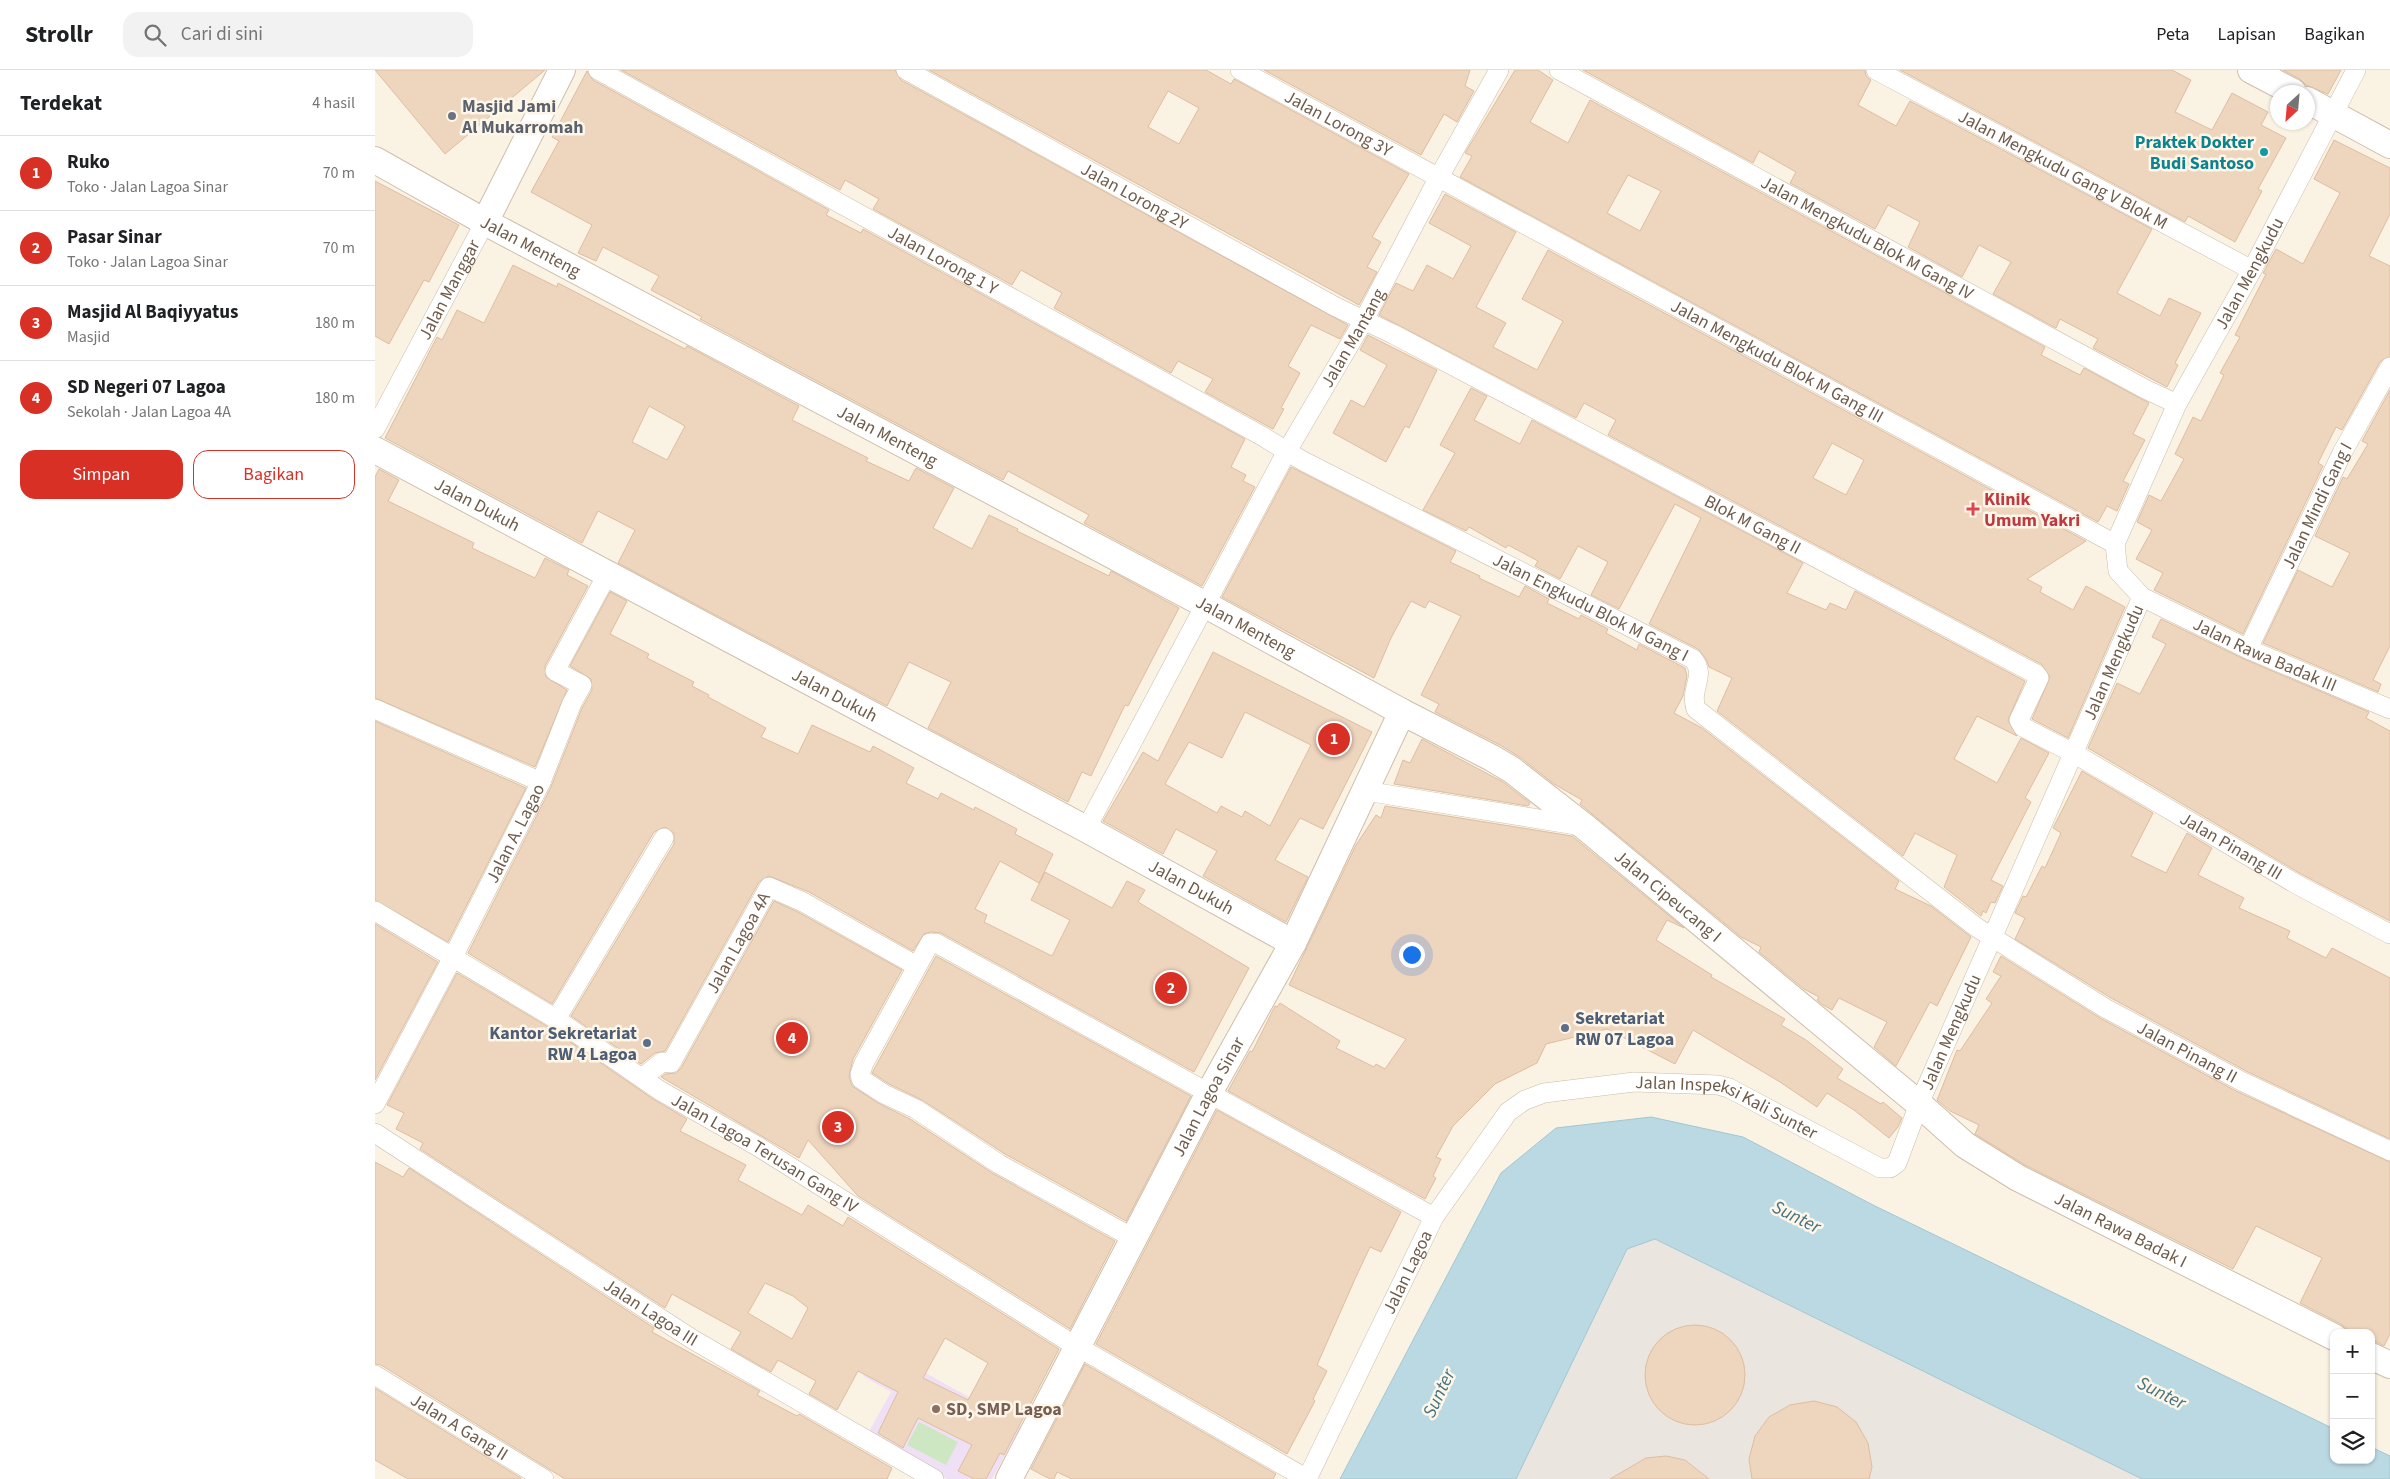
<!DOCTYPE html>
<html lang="id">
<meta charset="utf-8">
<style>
body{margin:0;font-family:"Source Sans 3",sans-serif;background:#f2f2f2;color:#202124}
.controls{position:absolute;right:15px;bottom:15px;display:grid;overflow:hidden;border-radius:10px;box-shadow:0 1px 4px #0004}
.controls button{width:45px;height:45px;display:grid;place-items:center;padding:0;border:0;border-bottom:1px solid #e0e0e0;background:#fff;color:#202124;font:25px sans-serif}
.compass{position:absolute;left:1895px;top:15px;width:45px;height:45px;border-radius:50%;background:#fff;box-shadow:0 1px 4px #0004;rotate:206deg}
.you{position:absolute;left:1036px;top:884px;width:18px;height:18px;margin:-12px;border:4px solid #fff;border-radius:50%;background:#1a73e8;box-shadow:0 0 0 8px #1a73e833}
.badge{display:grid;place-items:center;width:32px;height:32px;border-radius:50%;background:#d93025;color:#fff;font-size:16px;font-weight:700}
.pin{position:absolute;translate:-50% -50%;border:2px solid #fff;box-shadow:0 1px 5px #0006}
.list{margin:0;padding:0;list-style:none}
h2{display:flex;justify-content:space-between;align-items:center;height:65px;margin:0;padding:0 20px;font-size:21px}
h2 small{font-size:16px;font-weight:400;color:#757577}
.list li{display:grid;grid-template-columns:32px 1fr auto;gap:15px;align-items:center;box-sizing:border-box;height:75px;padding:0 20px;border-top:1px solid #e0e0e0}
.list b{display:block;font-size:19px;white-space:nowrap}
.list p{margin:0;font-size:16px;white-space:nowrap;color:#757577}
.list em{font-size:16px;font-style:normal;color:#757577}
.actions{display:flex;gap:10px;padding:15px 20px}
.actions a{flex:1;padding:11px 0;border:1px solid #d93025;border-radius:15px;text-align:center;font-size:18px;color:#d93025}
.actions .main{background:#d93025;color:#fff}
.icon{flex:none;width:28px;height:28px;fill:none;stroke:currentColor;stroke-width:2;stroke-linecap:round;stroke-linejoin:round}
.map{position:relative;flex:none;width:2015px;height:1409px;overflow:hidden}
header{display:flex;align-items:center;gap:30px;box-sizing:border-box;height:70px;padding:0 25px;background:#fff;border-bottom:1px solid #e0e0e0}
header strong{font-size:24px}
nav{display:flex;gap:28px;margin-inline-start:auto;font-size:18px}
.search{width:350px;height:45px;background:#f2f2f2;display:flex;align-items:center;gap:12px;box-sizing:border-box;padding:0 18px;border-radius:15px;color:#757577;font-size:19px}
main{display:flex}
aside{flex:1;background:#fff}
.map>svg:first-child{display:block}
.industrial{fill:#eae5de}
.education{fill:#f0e0f6}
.green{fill:#cee7c3}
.water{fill:#bad9e2;stroke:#a1c7d3}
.building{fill:#eed5bd;stroke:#dfbd9f;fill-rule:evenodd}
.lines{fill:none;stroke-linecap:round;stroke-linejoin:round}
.street-casing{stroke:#cabcab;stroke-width:20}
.secondary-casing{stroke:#cfbeab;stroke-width:28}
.street{stroke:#fff;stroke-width:19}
.secondary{stroke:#fff;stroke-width:26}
.worship-dot{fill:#6b7280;stroke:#fef7e9;stroke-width:2}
.culture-dot{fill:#0f9aa8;stroke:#fef7e9;stroke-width:2}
.health-dot{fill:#e0444e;stroke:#fef7e9;stroke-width:2}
.service-dot{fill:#5c6f8a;stroke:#fef7e9;stroke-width:2}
.education-dot{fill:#8d6e63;stroke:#fef7e9;stroke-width:2}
.labels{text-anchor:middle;stroke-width:5;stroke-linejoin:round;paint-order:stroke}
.worship-label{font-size:18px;font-weight:bold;fill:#5b616d;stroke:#fef7e9;text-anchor:start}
.street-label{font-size:18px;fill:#705c4b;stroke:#fef7e9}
.culture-label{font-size:18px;font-weight:bold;fill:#0d838f;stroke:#fef7e9;text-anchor:end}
.health-label{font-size:18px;font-weight:bold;fill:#be3a42;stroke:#fef7e9;text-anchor:start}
.service-label{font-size:18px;font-weight:bold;fill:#4e5e75;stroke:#fef7e9;text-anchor:start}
.education-label{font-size:18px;font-weight:bold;fill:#785e54;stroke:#fef7e9;text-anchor:start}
.water-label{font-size:19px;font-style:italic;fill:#477482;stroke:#fef7e9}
</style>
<header>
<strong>Strollr</strong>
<div class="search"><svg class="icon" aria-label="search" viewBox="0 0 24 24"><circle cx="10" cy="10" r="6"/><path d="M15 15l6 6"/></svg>Cari di sini</div>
<nav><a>Peta</a><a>Lapisan</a><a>Bagikan</a></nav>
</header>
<main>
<aside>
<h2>Terdekat<small>4 hasil</small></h2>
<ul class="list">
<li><span class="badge">1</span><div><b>Ruko</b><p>Toko · Jalan Lagoa Sinar</p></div><em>70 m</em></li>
<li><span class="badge">2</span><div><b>Pasar Sinar</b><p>Toko · Jalan Lagoa Sinar</p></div><em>70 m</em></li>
<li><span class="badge">3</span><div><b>Masjid Al Baqiyyatus</b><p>Masjid</p></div><em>180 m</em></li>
<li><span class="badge">4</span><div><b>SD Negeri 07 Lagoa</b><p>Sekolah · Jalan Lagoa 4A</p></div><em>180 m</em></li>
</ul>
<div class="actions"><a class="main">Simpan</a><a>Bagikan</a></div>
</aside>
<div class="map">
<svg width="2015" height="1409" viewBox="0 0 2015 1409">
<rect width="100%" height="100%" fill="#faf3e3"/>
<!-- industrial -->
<polygon class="industrial" points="1280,1169 1446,1251 1767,1409 1141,1409 1252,1179"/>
<!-- education -->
<polygon class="education" points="504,1277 646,1356 617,1409 572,1409 492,1365 516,1322 488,1306"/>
<!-- green -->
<polygon class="green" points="544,1352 583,1372 571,1395 532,1375"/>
<!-- water -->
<polygon class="water" points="1276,1047 1368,1067 1498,1135 1959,1359 1959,1390 1996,1390 1996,1377 2015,1386 2015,1409 1767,1409 1280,1169 1252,1179 1141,1409 965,1409 1126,1103 1181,1058"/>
<!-- building -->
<g class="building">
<polygon points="0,0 170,0 70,84"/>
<polygon points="246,0 520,0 526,10 973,255 965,269 936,255 913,296 925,303 906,338 909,339 898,359 830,322 838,309 803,291 796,303 679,238 687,223 646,200 637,215 498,139 504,129 470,110 465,120"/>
<path d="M554,0H831L856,14L859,9L1034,104L997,167L1006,172L992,197L1002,202L984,235ZM793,21L824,38L804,74L773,57Z"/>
<polygon points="889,0 1095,0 1090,16 1099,21 1082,52 1069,44 1046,85"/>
<path d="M1140,0H1163L1178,10L1155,52L1193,73L1215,30L1670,277L1666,285L1705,305L1709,298L1774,333L1758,364L1770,370L1748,411L1754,414L1742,441L1732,436L1723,452L1085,107L1097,86L1090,83ZM1253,105L1286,121L1265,161L1232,143Z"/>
<polygon points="1208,0 1490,0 1491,6 1496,10 1483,35 1521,56 1535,31 1777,159 1742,223 1785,246 1794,228 1826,243 1800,293 1803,295 1792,317 1718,278 1723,269 1685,249 1681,258 1618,224 1636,192 1604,175 1587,207 1533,177 1545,152 1513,135 1500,159 1415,113 1421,102 1384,81 1378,93"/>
<polygon points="1525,0 1797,0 1816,10 1800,42 1837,60 1857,23 1893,42 1886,55 1911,68 1883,119 1887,121 1860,172 1813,146 1810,152"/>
<polygon points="1908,0 1966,0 1953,24 1931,15 1925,9"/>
<polygon points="212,1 218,10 454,140 451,145 486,163 488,159 870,369 856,397 871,405 868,411 880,417 827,516 709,453 714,445 633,401 628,410 325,249 327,247 276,220 284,206 228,177 221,191 203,183 217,155 156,122 184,71 177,67"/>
<polygon points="1959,70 2015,98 2015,144 1994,186 2015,196 2015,286 2005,292 1967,360 1961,357 1943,393 1948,396 1868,564 1779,520 1788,503 1761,489 1777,460 1762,452 1774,425 1786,431 1809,389 1800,384 1818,347 1826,351 1849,305 1845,303 1865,267 1860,265 1891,204 1888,203 1901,179 1928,194 1965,123 1939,109"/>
<polygon points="0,111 84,155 54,212 49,210 14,274 0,266"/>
<path d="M1070,124L1141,162L1101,237L1131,253L1118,277L1162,300L1188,251L1147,229L1173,180L1711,471L1652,509L1667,517L1665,522L1698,540L1711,516L1750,537L1693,668L1657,649L1675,607L1666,594L1233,365L1241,350L1209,333L1201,348L1004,245L1021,213L1038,221L1052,195L1078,209L1096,176L1054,153ZM1457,373L1489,390L1471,425L1438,408Z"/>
<path d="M138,195L182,217L183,213L310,279L312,276L424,336L417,350L493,388L491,391L534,411L541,398L579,418L558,458L597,479L614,445L643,459L642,461L734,506L736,501L804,538L753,636L750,635L716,706L707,702L693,732L553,658L576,612L534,592L512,636L243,493L260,460L223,441L207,473L10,368L62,267L67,270L82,240L109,253ZM274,336L310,356L292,390L257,372Z"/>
<polygon points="993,265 1062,300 1034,358 1030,356 1011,392 958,363 976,330 989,337 1012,295 985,280"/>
<polygon points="1096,318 1112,326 1099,350 1145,374 1157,350 1428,493 1412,523 1451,540 1455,533 1471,540 1480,521 1650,611 1633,650 1642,666 1602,646 1579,689 1622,713 1646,668 1674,683 1650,728 1656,732 1616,810 1628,816 1620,833 1616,832 1611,843 1608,841 1606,846 1569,817 1582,785 1540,763 1528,786 1342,641 1357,608 1334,597 1331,589 1323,579 1274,554 1326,448 1300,434 1244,539 1216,525 1233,492 1203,476 1185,509 1160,496 1163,491 1133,475 1131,478 1094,457 1091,461 1048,440 1080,383 1065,375"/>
<polygon points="2015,320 2015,576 1998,610 2006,614 2003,622 1888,573 1923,500 1957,517 1975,483 1940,466 1968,407 1972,409 1993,374 1987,371"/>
<polygon points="916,397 1081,481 1075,492 1105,506 1104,508 1144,527 1150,516 1174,529 1172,533 1204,549 1206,545 1233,559 1231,563 1262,580 1264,574 1310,598 1312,606 1308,626 1299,643 1327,658 1524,811 1520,819 1556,836 1596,867 1562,936 1555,932 1521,996 1499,977 1512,952 1464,928 1457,940 1448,935 1442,930 1444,927 1429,919 1384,882 1386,877 1366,867 1205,734 1207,730 1179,714 1146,688 1125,675 1060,642 1064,634 1046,625 1086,546 1054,531 1050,538 1036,531 1016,568 999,608 847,527"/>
<polygon points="4,399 24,410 13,431 99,473 97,478 160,508 170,488 194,500 192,505 213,516 170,596 171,607 192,620 160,697 0,628 0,407"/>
<polygon points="235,522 252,531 235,564 274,584 272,588 319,612 317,616 334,625 333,627 391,658 386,667 423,684 437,655 495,682 498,676 539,698 531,713 563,729 566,723 599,740 600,737 642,759 640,764 678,784 664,813 625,791 600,839 612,845 609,852 677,886 695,850 656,830 670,802 737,838 752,811 770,820 763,832 874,898 819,1002 566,863 555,862 549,864 538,881 434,822 394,806 384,812 290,981 280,983 266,994 196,946 299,774 299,763 290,757 279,762 177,934 93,883 176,717 207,638 217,620 216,609 195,596"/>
<polygon points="1786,549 1869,589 1994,642 1991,648 2015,661 2015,851 1926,804 1713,678 1742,613 1765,624 1791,574 1777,567"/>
<path d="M838,582L997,662L948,759L925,748L900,790L933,807L911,852L828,806L842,781L801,759L788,784L728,751L768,682L783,691ZM870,642L936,675L895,756L870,741L867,747L846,736L842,743L790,714L814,672L847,688Z"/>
<polygon points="0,651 151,718 73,872 0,830"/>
<polygon points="1047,669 1128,712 1155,733 1153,736 1019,714 1028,690 1035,693"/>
<polygon points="1707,701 1778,743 1756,786 1791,803 1812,763 1837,778 1823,805 1869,828 1864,838 1915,861 1912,868 1951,888 1957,878 2015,908 2015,1069 1871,1001 1736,928 1640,869 1650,848 1640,843 1648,826 1651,827 1667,796 1670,798 1686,763 1678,758"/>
<polygon points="1010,736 1197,766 1309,858 1292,850 1281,870 1337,905 1336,907 1410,949 1406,955 1431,970 1468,999 1462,1008 1506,1034 1508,1032 1527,1048 1523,1057 1514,1068 1479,1040 1452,1023 1442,1037 1405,1012 1318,960 1300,994 1232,959 1171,974 1162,993 1120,1014 1078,1056 1061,1087 1066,1089 1058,1106 1061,1108 1050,1129 853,1021 875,981 877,982 900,936 902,937 905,933 965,971 961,978 999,997 1001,994 1010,999 1031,969 914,915 981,775 1001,745 1006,748"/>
<polygon points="399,831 423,842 527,900 478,989 474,1006 477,1016 503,1033 535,1049 619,1104 740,1171 695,1259 483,1126 433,1070 424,1088 286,1007 290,1004 301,1003 306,998"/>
<polygon points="0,854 63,892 0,1010"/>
<polygon points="561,886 816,1026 751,1151 630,1084 547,1030 514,1014 497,1003"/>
<polygon points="1626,886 1725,948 1861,1021 2015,1092 2015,1264 2009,1276 1996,1269 1996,1263 1977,1263 1966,1254 1925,1233 1947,1188 1881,1156 1858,1199 1650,1095 1600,1064 1604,1055 1575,1041 1562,1030 1582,980 1585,981 1617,933 1611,929 1626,906 1618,902"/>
<path d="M82,903L175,958L278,1029L312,1049L305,1061L371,1095L363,1110L427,1145L433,1135L468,1156L473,1147L684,1279L629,1385L625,1383L611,1409H599L583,1401L597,1375L543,1348L528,1378L503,1363L523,1322L483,1301L462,1340L434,1324L441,1311L403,1290L396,1302L356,1279L366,1262L297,1224L290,1238L45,1079L48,1073L21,1059L29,1043L12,1035ZM390,1213L418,1226L433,1238L417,1269L373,1243ZM570,1268L613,1293L593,1330L548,1308Z"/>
<polygon points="842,1040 1026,1142 1006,1182 995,1177 980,1209 942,1295 952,1301 938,1329 940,1331 912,1384 721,1274"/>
<polygon points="0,1092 28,1107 34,1098 279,1258 277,1262 385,1321 382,1325 422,1346 424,1344 517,1398 512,1409 190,1409 6,1295 0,1294"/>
<circle cx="1320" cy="1305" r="50"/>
<polygon points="710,1294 901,1404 898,1409 697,1409 682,1402 679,1409 675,1409 656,1399"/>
<polygon points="0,1318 146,1408 145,1409 33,1409 0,1390"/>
<polygon points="1439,1331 1462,1337 1481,1352 1493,1373 1497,1397 1494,1409 1377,1409 1374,1389 1380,1366 1394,1347 1415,1335"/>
<polygon points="1291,1386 1310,1390 1334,1409 1235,1409 1271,1388"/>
</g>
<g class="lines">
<defs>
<g id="street">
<path id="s1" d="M223,0L887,366L928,391L1318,589C1332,606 1314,618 1321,639L1601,857L1730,938L1866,1011L2015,1081"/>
<path id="s2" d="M531,0L961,237L1018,264L1661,604L1664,608L1644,650L1648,657L1700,684L1921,814L2015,864"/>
<path id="s3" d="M865,0L1740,474"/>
<path id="s4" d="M1184,0L1770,319L1802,334"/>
<path id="s5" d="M1501,0L1877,200"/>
<path id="s6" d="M0,359L110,152"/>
<path id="s7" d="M1767,527L1873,579L2015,639"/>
<path id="s8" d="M1873,579L1967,383L2015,297"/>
<polyline points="0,639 166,712"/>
<polyline points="990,721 1207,756"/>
<path id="s9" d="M711,759L912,381L989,250L1064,107L1124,0"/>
<path id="s10" d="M0,841L181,949L284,1020L382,1076L691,1270L932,1409"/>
<polyline points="181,949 289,768"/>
<path id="s11" d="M268,1007L287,992L296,993L394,817L428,832L542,896"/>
<path id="s12" d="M0,1034L78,887L166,712L197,633L207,615L180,601L233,503"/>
<path id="s13" d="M0,1063L317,1269L559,1409"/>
<polyline points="758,1168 624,1094 541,1039 509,1024 486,1009 485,1004 489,993 555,873 561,873 1059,1147"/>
<path id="s14" d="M0,1305L169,1409"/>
<path id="s15" d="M932,1409L1059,1147L1133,1042L1150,1030L1169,1023L1259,1012L1343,1015L1354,1018L1505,1098H1515L1522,1093L1544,1034L1767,527L1743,501L1740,474L1802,334L1877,200L1981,0"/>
</g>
<g id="secondary">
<polyline points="1876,0 1918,22"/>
<polyline points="1932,30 2015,75"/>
<path id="s16" d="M0,90L110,152L829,534L1027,642L1117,688L1137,700L1210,757L1544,1034L1590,1075L1643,1108L1959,1267"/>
<polyline points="110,152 187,0"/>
<path id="s17" d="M0,380L711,759L918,873"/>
<polyline points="1996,1286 2015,1295"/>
<path id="s18" d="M634,1409L834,1023L918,873L1027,642"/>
</g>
</defs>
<!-- street casing -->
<use href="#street" class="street-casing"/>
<!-- secondary casing -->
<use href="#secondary" class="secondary-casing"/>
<!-- street -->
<use href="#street" class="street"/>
<!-- secondary -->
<use href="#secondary" class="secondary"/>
</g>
<!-- markers -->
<circle class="worship-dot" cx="77" cy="46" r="5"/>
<circle class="culture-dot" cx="1889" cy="82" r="5"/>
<path class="health-dot" d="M1595.5 431.5h5v5h5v5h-5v5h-5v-5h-5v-5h5z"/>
<g class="service-dot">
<circle cx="1190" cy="958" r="5"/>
<circle cx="272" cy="973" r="5"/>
</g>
<circle class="education-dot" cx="561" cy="1339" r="5"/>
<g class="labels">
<!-- worship labels -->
<g class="worship-label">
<text x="87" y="42">Masjid Jami<tspan x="87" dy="21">Al Mukarromah</tspan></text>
</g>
<!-- street labels -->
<g class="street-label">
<text dy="6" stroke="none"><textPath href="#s3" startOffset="112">Jalan Lorong 3Y</textPath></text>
<text dy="6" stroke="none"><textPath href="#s5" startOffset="212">Jalan Mengkudu Gang V Blok M</textPath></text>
<text dy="6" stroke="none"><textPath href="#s2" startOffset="261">Jalan Lorong 2Y</textPath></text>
<text dy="6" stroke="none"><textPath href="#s4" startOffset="351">Jalan Mengkudu Blok M Gang IV</textPath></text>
<text dy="6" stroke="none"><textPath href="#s16" startOffset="178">Jalan Menteng</textPath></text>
<text dy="6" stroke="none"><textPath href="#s1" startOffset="394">Jalan Lorong 1 Y</textPath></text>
<text dy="6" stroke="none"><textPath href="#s15" startOffset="1818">Jalan Mengkudu</textPath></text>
<text dy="6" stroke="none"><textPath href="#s6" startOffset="158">Jalan Manggar</textPath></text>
<text dy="6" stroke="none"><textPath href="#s9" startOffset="559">Jalan Mantang</textPath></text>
<text dy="6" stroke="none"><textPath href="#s3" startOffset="611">Jalan Mengkudu Blok M Gang III</textPath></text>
<text dy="6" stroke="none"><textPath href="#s16" startOffset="582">Jalan Menteng</textPath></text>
<text dy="6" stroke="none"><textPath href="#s17" startOffset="116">Jalan Dukuh</textPath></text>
<text dy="6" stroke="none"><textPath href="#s8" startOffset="159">Jalan Mindi Gang I</textPath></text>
<text dy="6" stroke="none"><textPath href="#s2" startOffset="961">Blok M Gang II</textPath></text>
<text dy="6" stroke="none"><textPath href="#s1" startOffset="1129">Jalan Engkudu Blok M Gang I</textPath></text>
<text dy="6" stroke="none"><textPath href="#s16" startOffset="988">Jalan Menteng</textPath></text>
<text dy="6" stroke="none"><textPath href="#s7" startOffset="136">Jalan Rawa Badak III</textPath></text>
<text dy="6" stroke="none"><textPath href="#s15" startOffset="1382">Jalan Mengkudu</textPath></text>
<text dy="6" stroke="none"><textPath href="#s17" startOffset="521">Jalan Dukuh</textPath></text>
<text dy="6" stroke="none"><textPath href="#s12" startOffset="305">Jalan A. Lagao</textPath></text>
<text dy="6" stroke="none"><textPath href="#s2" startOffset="1581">Jalan Pinang III</textPath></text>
<text dy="6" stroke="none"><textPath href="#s17" startOffset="926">Jalan Dukuh</textPath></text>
<text dy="6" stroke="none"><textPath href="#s16" startOffset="1491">Jalan Cipeucang I</textPath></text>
<text dy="6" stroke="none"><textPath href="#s11" startOffset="171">Jalan Lagoa 4A</textPath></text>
<text dy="6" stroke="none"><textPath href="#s15" startOffset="978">Jalan Mengkudu</textPath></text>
<text dy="6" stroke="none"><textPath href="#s1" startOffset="1896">Jalan Pinang II</textPath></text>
<text dy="6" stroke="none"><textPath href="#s18" startOffset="431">Jalan Lagoa Sinar</textPath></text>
<text dy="6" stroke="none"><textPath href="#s15" startOffset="649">Jalan Inspeksi Kali Sunter</textPath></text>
<text dy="6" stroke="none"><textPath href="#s10" startOffset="459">Jalan Lagoa Terusan Gang IV</textPath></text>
<text dy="6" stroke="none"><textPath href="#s16" startOffset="2056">Jalan Rawa Badak I</textPath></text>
<text dy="6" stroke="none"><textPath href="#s15" startOffset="230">Jalan Lagoa</textPath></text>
<text dy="6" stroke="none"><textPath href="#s13" startOffset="329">Jalan Lagoa III</textPath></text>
<text dy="6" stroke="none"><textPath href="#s14" startOffset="99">Jalan A Gang II</textPath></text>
</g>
<!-- culture labels -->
<g class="culture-label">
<text x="1879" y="78">Praktek Dokter<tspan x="1879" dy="21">Budi Santoso</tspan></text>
</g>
<!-- health labels -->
<g class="health-label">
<text x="1609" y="435">Klinik<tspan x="1609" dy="21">Umum Yakri</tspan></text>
</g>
<!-- service labels -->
<g class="service-label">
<text x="1200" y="954">Sekretariat<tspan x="1200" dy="21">RW 07 Lagoa</tspan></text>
<text x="262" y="969" text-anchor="end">Kantor Sekretariat<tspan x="262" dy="21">RW 4 Lagoa</tspan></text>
</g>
<!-- education labels -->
<g class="education-label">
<text x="571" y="1345">SD, SMP Lagoa</text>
</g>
<!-- water labels -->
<g class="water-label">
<text transform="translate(1422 1146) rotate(26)" y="7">Sunter</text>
<text transform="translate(1787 1322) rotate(26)" y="7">Sunter</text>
<text transform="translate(1063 1323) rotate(-65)" y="7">Sunter</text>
</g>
</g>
</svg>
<div class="controls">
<button>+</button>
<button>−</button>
<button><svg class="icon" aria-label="layers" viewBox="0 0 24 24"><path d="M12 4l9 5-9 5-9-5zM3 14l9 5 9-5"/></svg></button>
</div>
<svg class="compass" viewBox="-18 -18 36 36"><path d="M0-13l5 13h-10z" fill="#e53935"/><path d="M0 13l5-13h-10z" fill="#757577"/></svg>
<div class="you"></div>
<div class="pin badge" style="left:959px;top:669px">1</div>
<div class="pin badge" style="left:796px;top:918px">2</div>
<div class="pin badge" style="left:463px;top:1057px">3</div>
<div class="pin badge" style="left:417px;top:968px">4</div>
</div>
</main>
